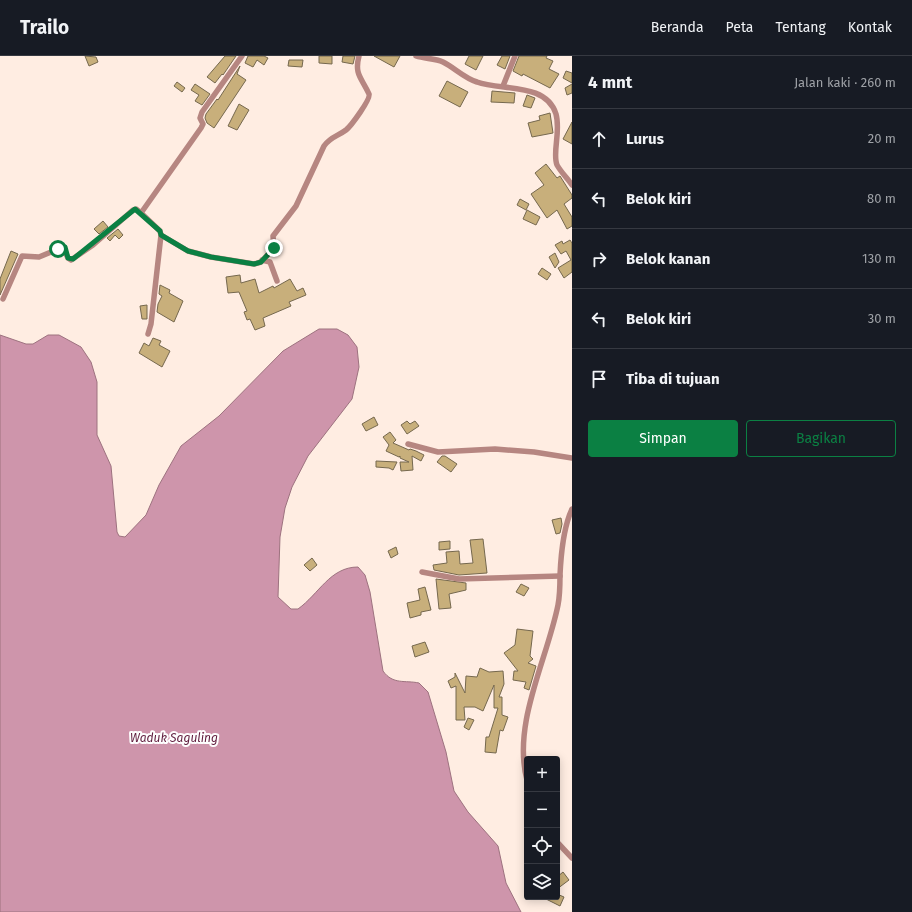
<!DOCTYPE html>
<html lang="id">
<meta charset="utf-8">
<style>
body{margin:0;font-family:"Fira Sans",sans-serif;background:#20242c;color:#f1f3f6}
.controls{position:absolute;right:12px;bottom:12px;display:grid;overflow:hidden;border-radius:4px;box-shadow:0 2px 10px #0003}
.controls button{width:36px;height:36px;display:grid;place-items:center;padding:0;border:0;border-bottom:1px solid #363941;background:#171b24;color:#f1f3f6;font:20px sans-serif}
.stop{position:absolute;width:12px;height:12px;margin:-9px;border:3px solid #0b8043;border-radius:50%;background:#fff}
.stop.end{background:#0b8043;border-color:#fff;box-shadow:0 1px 4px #0008}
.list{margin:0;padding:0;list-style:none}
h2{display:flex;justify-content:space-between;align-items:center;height:52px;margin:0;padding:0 16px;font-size:17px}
h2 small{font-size:13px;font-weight:400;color:#9ea1a6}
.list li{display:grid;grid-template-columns:26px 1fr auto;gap:12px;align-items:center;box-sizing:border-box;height:60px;padding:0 16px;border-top:1px solid #363941}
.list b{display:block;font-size:15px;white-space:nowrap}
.list em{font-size:13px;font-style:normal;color:#9ea1a6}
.actions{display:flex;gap:8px;padding:12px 16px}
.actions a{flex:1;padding:9px 0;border:1px solid #0b8043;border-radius:4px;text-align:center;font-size:14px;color:#0b8043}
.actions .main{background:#0b8043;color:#fff}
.icon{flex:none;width:22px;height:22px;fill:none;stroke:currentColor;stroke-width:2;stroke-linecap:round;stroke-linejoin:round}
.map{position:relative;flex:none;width:572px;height:856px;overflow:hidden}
header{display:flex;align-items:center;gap:24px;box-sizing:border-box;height:56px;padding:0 20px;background:#171b24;border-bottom:1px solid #363941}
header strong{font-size:19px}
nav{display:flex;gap:22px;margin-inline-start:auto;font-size:14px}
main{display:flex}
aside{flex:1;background:#171b24}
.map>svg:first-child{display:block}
.water{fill:#ce95ab;stroke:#9d727f}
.building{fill:#c8af7b;stroke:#75684e}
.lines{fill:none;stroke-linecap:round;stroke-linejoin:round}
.street{stroke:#b68681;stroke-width:5.5}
.route{stroke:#0b8043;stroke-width:5}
.labels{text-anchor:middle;stroke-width:4;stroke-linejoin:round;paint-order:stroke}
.water-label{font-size:12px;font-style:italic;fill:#5f1b3c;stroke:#fefefe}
</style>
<header>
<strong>Trailo</strong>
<nav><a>Beranda</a><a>Peta</a><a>Tentang</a><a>Kontak</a></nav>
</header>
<main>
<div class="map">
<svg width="572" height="856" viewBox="0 0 572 856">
<rect width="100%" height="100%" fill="#ffede2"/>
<!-- water -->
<path class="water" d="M319,273H337L348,279L357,291L359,311L352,343L308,400L292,431L285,452L280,481L278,541L291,553H298C319,538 330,511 358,511L365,519L370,536L383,615C393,629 405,624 419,627L428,636L446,696L454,735L468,756L498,790L506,827L521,856H0V279L26,288H33L48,279H59L81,291L91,306L97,326V379L111,410L117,476L119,480L125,481L146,459L159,429L181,390L219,360L283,295Z"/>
<!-- building -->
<g class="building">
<polygon points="85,0 96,1 98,6 89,10"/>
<polygon points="225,0 236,0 223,19 222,18 215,27 207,21"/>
<polygon points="248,0 264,0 268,2 264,9 257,4 253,11 245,7"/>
<polygon points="319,0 332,0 332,8 319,7"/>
<polygon points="343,0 355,0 353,8 342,6"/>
<polygon points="374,0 400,0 394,11"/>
<polygon points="469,0 483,0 476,14 465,8"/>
<polygon points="502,0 510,0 505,13 497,9"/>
<polygon points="519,0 547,0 546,2 553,5 549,13 559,18 550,32 523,18 522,20 513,15"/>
<polygon points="289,4 303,4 302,11 288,10"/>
<polygon points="240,10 237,18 246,24 214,72 207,67 205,62 206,58 217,43 218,44"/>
<polygon points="566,15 572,17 572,27 563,22"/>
<polygon points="447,25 468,36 460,51 439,40"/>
<polygon points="177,26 185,32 182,36 174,30"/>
<polygon points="195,28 210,38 202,49 195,45 199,39 191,34"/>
<polygon points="572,28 572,37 567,39 565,32"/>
<polygon points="492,35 515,37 514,47 491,46"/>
<polygon points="527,39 535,42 531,52 523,50"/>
<polygon points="239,48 249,54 237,74 228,70"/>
<polygon points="550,57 553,77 532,81 528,67 540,64 539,60"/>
<polygon points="572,66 572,88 563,83"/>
<polygon points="546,108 557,122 560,120 572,139 572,142 564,148 572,161 572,170 567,173 557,154 547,162 531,138 544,129 535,117"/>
<polygon points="520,143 529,148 526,154 517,149"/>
<polygon points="527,154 540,161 536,169 523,163"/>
<polygon points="103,165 108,171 99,178 94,173"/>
<polygon points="118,173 123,179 119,183 115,179 110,185 107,182"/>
<polygon points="570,184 572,187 572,216 564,222 558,212 571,204 566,195 561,198 555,189 562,185 563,188"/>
<polygon points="11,195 18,198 0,239 0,223"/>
<polygon points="555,197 559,206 555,212 549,201"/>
<polygon points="542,212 551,218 547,224 538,218"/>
<polygon points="240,219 241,227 255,223 259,237 273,230 274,232 290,223 297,235 303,232 306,239 289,246 291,250 263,262 265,270 255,274 250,263 247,264 244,256 247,255 239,236 228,237 226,221"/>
<polygon points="160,229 170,234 169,237 183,245 174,266 157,256 158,248 162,240 159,238"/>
<polygon points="147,249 147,263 142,263 140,250"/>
<polygon points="153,282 161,285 159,289 170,295 162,311 139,297 144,287 149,290"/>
<polygon points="374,361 378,369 366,375 362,368"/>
<polygon points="407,365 410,368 415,365 419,370 407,378 401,369"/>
<polygon points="390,376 396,384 393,387 409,394 410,393 416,395 424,399 421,405 412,400 413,414 401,415 400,406 409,406 400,402 400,400 399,401 386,395 389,389 383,381"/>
<polygon points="442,400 445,400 457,408 451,416 437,406"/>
<polygon points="376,405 397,406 393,414 389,412 376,411"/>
<polygon points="561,462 562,468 560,477 556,478 552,464"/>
<polygon points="483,483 487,517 459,519 434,514 433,509 447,507 446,496 459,495 460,508 473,507 470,484"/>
<polygon points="450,485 450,493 439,494 439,486"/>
<polygon points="396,491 398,498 391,502 388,495"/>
<polygon points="312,502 317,509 310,515 304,509"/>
<polygon points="436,523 466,527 466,534 449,538 451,552 439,553"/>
<polygon points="521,528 529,532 524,540 516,536"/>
<polygon points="425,531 431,554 421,556 421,559 410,562 407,547 420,544 418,533"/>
<polygon points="517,573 533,575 530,600 533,603 528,607 536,610 529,634 524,632 526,626 513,624 514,615 518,615 504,597 515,589"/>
<polygon points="425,586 429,596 415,601 412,590"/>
<polygon points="480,612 489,616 503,615 504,628 499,641 502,641 502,659 508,661 503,675 500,674 496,697 485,696 486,681 489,681 498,652 494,652 494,629 483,655 475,651 464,651 465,664 456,664 456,630 451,632 448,625 455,621 455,617 465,637 466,620 477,621"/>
<polygon points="468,662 474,664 469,674 464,671"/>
<polygon points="563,816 569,824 557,833 557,821"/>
<polygon points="557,838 564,841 560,850 542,841 557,841"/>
</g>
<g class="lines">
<!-- street -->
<g class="street">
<path d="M416,0C425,3 435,2 443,6C455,12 464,22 477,26C501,35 546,26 556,58C561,76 552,97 557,109C561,116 567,122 572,129"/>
<polyline points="503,30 515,0"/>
<polyline points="141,157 160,175 161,179 151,268 148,278"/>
<path d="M161,179L188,195L211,201L254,208L261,206L274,192L273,180L296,150L324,90C330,81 338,80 346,74C351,70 371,43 369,38C362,22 354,19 359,0"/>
<polyline points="262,204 270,206 277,225"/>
<polyline points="3,243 22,200 39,201 63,191 68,202 71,204 93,189 133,154 136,153 141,157 201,72 203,68 200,62 202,56 242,0"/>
<polyline points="408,388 438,396 495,393 534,396 572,402"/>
<polyline points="422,516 459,523 560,520"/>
<path d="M527,724C512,668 547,604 558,549C560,539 560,529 560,519C561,497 563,472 572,453"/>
<polyline points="557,786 572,802"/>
</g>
</g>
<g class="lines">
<!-- route -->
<polyline class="route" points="58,193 65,191 68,202 73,203 135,153 160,175 161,179 188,195 211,201 254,208 261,206 274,192"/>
</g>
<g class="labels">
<!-- water labels -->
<g class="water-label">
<text x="174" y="686">Waduk Saguling</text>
</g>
</g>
</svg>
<div class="controls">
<button>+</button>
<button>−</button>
<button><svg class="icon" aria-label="locate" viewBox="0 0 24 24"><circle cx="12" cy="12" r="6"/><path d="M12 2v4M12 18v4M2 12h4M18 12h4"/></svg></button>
<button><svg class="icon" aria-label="layers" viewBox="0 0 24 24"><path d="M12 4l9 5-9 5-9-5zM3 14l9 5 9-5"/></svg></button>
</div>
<div class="stop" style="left:58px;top:193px"></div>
<div class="stop end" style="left:274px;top:192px"></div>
</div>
<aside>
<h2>4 mnt<small>Jalan kaki · 260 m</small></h2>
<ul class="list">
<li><svg class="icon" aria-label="ahead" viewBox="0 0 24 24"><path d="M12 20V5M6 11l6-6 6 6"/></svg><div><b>Lurus</b></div><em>20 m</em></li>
<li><svg class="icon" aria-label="left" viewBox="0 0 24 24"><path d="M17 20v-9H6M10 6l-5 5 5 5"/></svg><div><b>Belok kiri</b></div><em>80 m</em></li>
<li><svg class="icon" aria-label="right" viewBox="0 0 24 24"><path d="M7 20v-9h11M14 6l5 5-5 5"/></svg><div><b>Belok kanan</b></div><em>130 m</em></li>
<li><svg class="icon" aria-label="left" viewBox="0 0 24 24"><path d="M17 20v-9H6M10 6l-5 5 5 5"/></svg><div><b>Belok kiri</b></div><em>30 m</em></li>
<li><svg class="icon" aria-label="arrive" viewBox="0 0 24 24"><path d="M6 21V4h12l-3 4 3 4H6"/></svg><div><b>Tiba di tujuan</b></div></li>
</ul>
<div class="actions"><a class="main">Simpan</a><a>Bagikan</a></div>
</aside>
</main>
